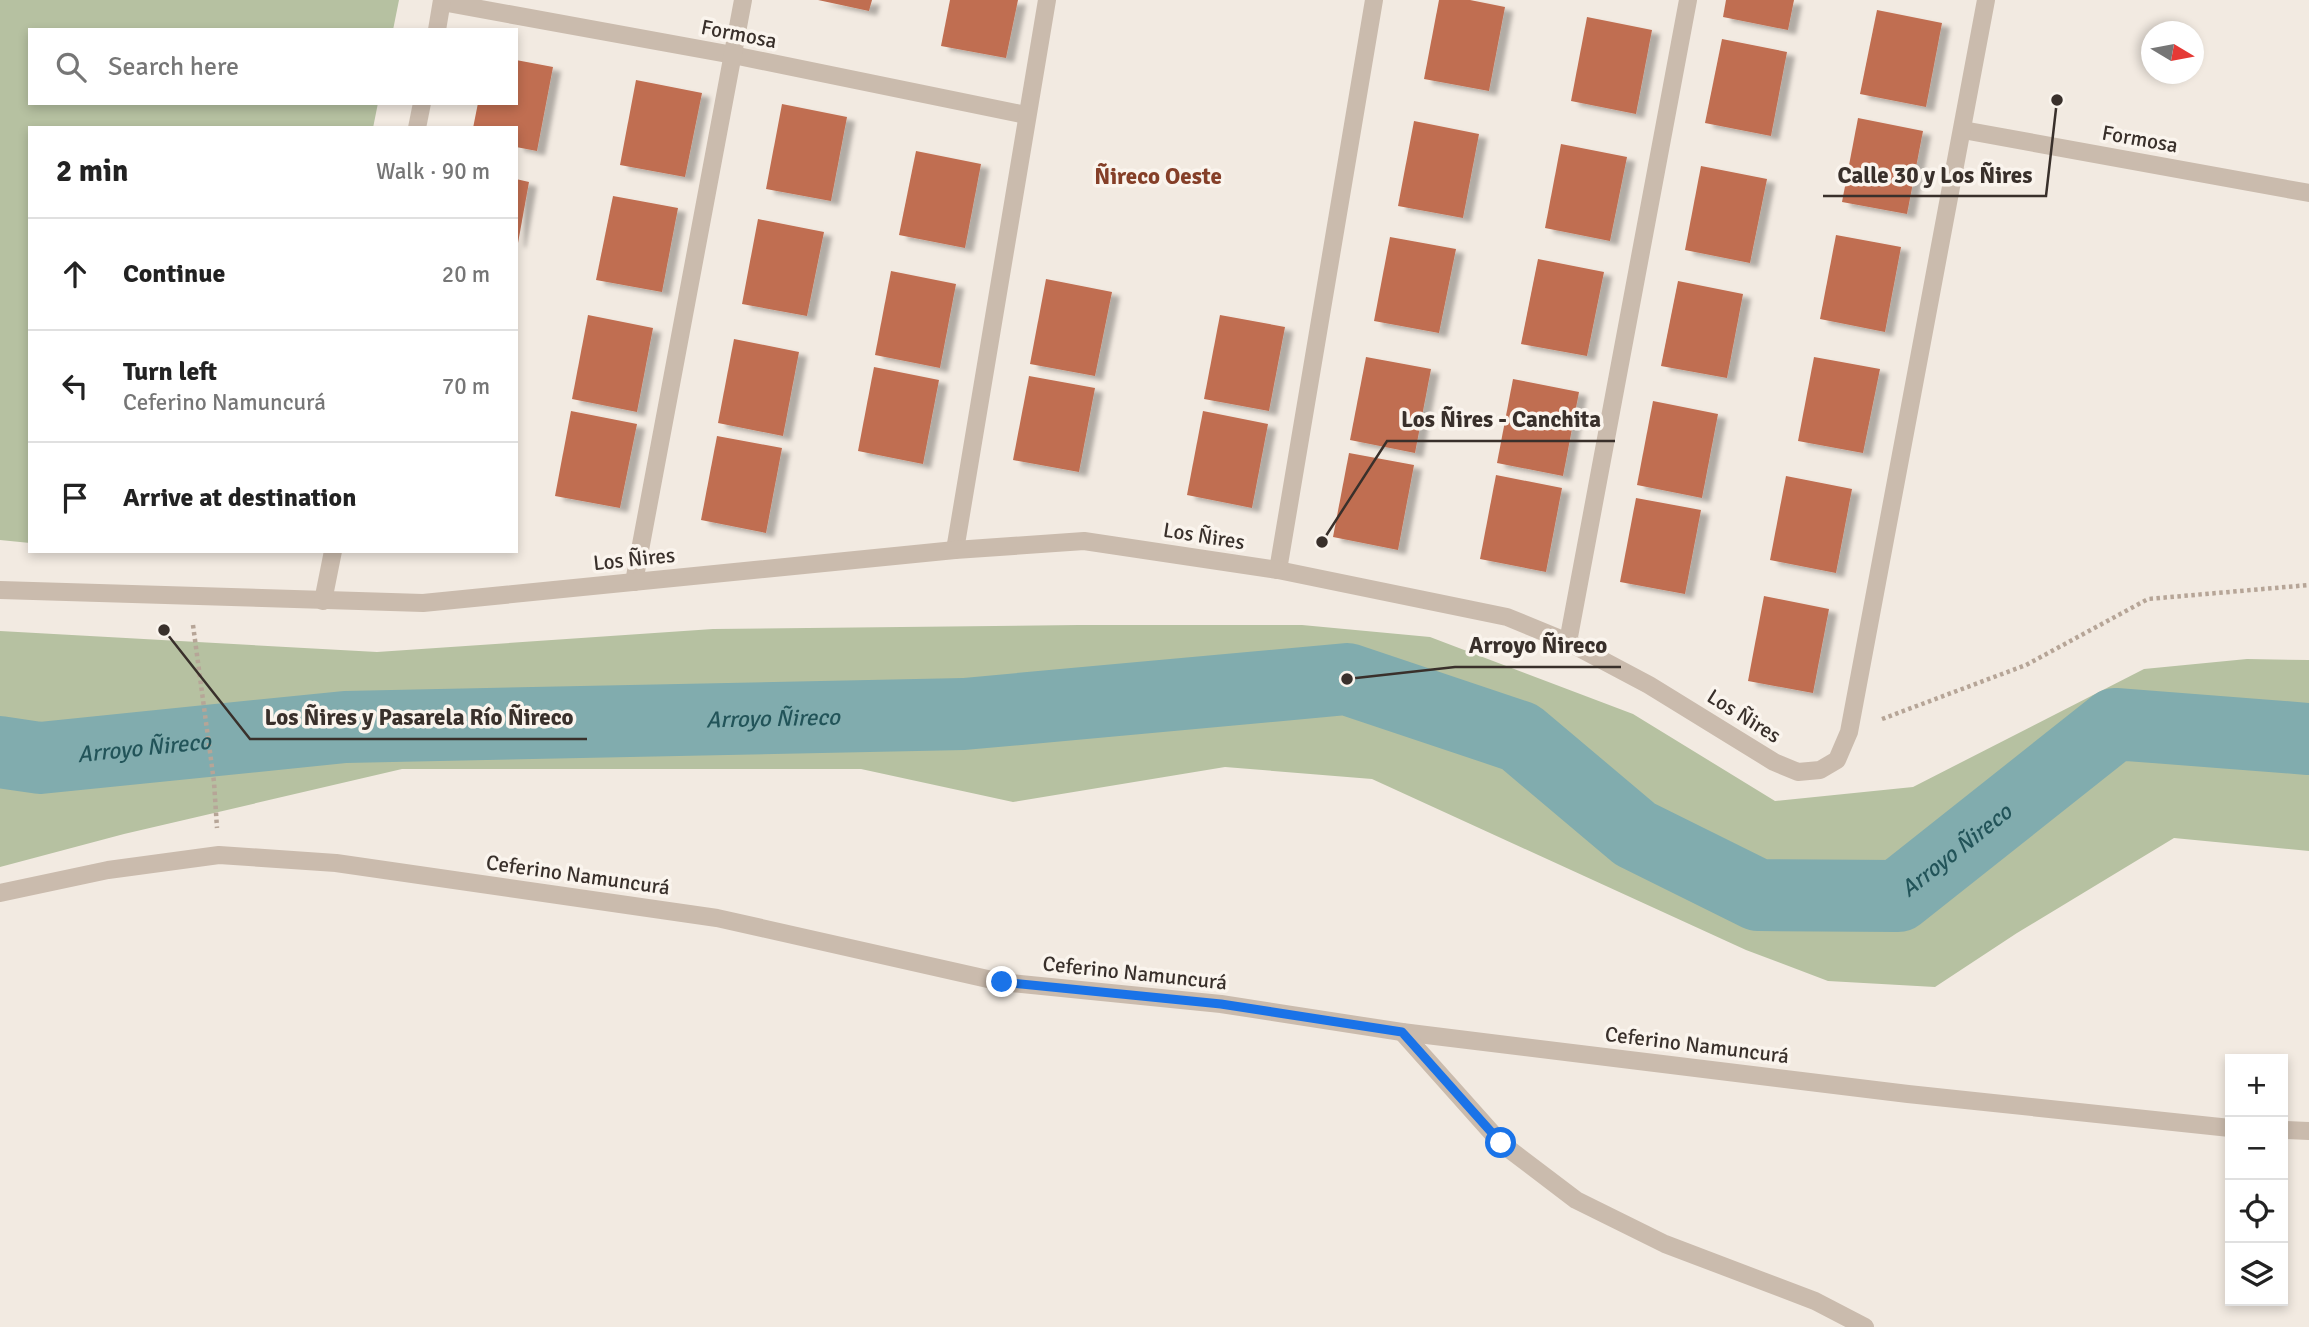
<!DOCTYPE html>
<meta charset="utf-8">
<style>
body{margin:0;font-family:Signika,sans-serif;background:#f2f2f2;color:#222}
.controls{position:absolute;right:21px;bottom:21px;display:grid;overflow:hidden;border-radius:0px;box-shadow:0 4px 10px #0003}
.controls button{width:63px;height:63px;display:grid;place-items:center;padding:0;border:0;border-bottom:2px solid #e0e0e0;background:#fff;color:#222;font:35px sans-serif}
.compass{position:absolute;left:2141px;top:21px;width:63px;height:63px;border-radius:50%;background:#fff;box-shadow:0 4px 10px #0003;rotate:100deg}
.stop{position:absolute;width:21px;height:21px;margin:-16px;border:5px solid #1a73e8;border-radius:50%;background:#fff}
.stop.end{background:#1a73e8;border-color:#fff;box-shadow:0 2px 7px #0008}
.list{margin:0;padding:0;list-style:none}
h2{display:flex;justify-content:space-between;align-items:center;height:91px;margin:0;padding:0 28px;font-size:30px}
h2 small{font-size:23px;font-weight:400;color:#767676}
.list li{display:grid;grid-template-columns:46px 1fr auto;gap:21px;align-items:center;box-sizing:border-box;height:112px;padding:0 28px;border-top:2px solid #e0e0e0}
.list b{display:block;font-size:26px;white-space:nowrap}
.list p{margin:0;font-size:23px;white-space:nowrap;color:#767676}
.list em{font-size:23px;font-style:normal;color:#767676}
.icon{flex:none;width:38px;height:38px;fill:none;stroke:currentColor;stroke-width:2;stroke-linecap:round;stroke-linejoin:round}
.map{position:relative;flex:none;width:2309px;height:1327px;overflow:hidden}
.search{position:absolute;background:#fff;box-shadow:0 4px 10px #0003;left:28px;top:28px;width:490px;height:77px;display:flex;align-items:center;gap:18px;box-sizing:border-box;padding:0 24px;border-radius:0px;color:#767676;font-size:26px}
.panel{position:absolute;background:#fff;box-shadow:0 4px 10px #0003;left:28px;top:126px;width:490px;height:427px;border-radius:0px}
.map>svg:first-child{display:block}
.green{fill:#b6c1a1}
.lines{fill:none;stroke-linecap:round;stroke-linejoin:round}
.river{stroke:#81acae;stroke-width:72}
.building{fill:#c06e51;filter:url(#shadow)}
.path{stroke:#b6a597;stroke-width:4.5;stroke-dasharray:3.5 3.5;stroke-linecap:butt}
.street{stroke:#cabbad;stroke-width:18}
.route{stroke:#1a73e8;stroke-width:9}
.labels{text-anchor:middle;stroke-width:7;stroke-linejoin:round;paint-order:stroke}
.street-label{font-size:21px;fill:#39302b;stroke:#faf4ed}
.neighbourhood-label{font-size:23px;font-weight:bold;fill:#853f28;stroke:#faf4ed}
.water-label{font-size:23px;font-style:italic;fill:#225459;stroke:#faf4ed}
.leader{fill:none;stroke:#39302b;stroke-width:2.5}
.callout-dot{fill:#39302b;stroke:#faf4ed;stroke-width:2.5}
.callout-label{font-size:23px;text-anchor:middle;font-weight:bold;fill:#39302b;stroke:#faf4ed;stroke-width:7;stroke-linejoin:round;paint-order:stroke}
</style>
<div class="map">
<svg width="2309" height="1327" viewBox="0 0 2309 1327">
<defs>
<filter id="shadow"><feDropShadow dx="8" dy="4.5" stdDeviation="2" flood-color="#0004"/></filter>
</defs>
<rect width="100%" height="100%" fill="#f2eae1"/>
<!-- green -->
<g class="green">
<polygon points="0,0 399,0 393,30 30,30 30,103 378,103 373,128 30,128 30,543 0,540"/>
<polygon points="1079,625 1302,625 1430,637 1633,714 1775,801 1913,787 2144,669 2247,659 2309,660 2309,851 2174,838 2017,933 1935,987 1828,981 1746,950 1372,779 1225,767 1013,802 861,769 402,769 124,834 0,867 0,631 377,652 713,629"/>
</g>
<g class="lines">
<!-- river -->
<path class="river" id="s1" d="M0,752L40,758L345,727L964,714L1347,679L1520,737L1635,834L1758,895L1898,896L2115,724L2309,739"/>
</g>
<!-- building -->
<g class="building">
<polygon points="818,0 872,0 869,11"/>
<polygon points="950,0 1018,0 1006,58 941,46"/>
<polygon points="1439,0 1470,0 1505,7 1489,91 1424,79"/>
<polygon points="1726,0 1794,0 1788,30 1723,17"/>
<polygon points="1877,10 1942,23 1926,107 1860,94"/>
<polygon points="1587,17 1652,30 1636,114 1571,101"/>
<polygon points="1722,39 1787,52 1771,136 1705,123"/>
<polygon points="516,60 553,67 537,151 516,147 516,128 473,128 478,103 516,103"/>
<polygon points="636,80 702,93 685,177 620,165"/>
<polygon points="782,104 847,117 831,201 766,189"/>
<polygon points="1858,118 1923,131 1907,214 1842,202"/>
<polygon points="1414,121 1479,134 1463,218 1398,206"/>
<polygon points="1561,144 1627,157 1610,241 1545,228"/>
<polygon points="916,151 981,164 965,248 899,235"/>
<polygon points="1701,166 1767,179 1750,263 1685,250"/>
<polygon points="516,179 529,182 518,243 516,243"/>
<polygon points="613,196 678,208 662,292 596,280"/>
<polygon points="758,219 824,232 807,316 742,304"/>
<polygon points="1836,235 1901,247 1885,332 1820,319"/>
<polygon points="1390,237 1456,249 1439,333 1374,321"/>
<polygon points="1538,259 1604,272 1587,356 1521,344"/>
<polygon points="891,271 956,284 940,368 875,355"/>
<polygon points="1046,279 1112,292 1095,376 1030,364"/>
<polygon points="1678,281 1743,294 1727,378 1661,366"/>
<polygon points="588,315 653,328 637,412 572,399"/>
<polygon points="1220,315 1285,327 1269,411 1204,399"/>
<polygon points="734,339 799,352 783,436 718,423"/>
<polygon points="1366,357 1431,369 1415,453 1350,440"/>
<polygon points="1814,357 1880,369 1863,453 1798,441"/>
<polygon points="874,367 939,380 923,464 858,451"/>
<polygon points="1029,376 1095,388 1079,472 1013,460"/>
<polygon points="1513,379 1579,392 1563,476 1497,463"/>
<polygon points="1653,401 1718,414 1702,498 1637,485"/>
<polygon points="571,411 637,424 620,508 555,496"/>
<polygon points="1203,411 1268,424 1252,508 1187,495"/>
<polygon points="717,436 782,448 766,533 701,520"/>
<polygon points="1349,453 1414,465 1398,550 1333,537"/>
<polygon points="1496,475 1562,488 1546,572 1480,559"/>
<polygon points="1786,476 1852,489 1836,573 1770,560"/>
<polygon points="1636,498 1701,510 1685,594 1620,582"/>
<polygon points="1764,596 1829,609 1813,693 1748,681"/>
</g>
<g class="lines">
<!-- path -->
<g class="path">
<polyline points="193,625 214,782 217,828"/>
<polyline points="1882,719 2026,665 2148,599 2309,585"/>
</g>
<!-- street -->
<g class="street">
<polyline points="442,2 733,55 1026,115"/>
<polyline points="437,30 442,0"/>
<polyline points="417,128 422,103"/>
<polyline points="1963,130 2309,193"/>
<polyline points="955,550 1047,0"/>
<polyline points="1278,570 1374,0"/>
<polyline points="634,582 743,0"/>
<polyline points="0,590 423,603 955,550 1084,541 1278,570 1507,617 1568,642 1649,685 1774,762 1798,772 1820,770 1837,760 1849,732 1986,0"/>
<polyline points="323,601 333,551"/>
<polyline points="1568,642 1688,0"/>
<polyline points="0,893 108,870 219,855 336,863 717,918 1001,982 1221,1004 1402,1032 1908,1094 2230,1128"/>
<polyline points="1402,1032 1501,1143 1576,1200 1665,1244 1815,1301 1865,1327"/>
<polyline points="2283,1130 2309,1131"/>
</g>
</g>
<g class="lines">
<!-- route -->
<polyline class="route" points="1002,982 1221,1004 1402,1032 1501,1143"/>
</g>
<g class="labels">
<!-- street labels -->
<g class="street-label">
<text transform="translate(739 34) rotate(11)" y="7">Formosa</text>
<text transform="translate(2140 139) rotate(10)" y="7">Formosa</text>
<text transform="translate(1204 536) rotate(9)" y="7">Los Ñires</text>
<text transform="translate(634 559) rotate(-6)" y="7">Los Ñires</text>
<text transform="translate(1744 716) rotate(32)" y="7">Los Ñires</text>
<text transform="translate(578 875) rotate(8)" y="7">Ceferino Namuncurá</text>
<text transform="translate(1135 973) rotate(6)" y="7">Ceferino Namuncurá</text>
<text transform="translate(1697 1045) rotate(7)" y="7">Ceferino Namuncurá</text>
</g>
<!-- neighbourhood labels -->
<g class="neighbourhood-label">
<text x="1158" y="184">Ñireco Oeste</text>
</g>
<!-- water labels -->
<g class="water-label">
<text dy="8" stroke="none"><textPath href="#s1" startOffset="775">Arroyo Ñireco</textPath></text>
<text dy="8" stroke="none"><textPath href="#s1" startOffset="145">Arroyo Ñireco</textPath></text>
<text dy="8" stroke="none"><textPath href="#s1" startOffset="2035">Arroyo Ñireco</textPath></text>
</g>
</g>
<!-- callouts -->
<path class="leader" d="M2057 100L2046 196H1823M1322 542L1387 441H1615M1347 679L1455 667H1621M164 630L250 739H587"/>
<g class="callout-dot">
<circle cx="2057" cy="100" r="7"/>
<circle cx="1322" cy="542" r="7"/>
<circle cx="1347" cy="679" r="7"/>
<circle cx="164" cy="630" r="7"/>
</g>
<g class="callout-label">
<text x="1935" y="183">Calle 30 y Los Ñires</text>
<text x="1501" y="427">Los Ñires - Canchita</text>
<text x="1538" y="653">Arroyo Ñireco</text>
<text x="419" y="725">Los Ñires y Pasarela Río Ñireco</text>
</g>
</svg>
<div class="controls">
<button>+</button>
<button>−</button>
<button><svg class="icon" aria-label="locate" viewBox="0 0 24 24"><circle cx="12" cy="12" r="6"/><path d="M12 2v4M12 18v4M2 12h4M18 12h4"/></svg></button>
<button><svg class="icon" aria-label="layers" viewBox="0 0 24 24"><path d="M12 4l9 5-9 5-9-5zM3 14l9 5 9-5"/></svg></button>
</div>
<svg class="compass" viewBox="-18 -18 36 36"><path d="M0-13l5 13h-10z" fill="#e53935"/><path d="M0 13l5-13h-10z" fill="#767676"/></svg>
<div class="stop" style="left:1501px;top:1143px"></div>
<div class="stop end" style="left:1002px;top:982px"></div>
<div class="search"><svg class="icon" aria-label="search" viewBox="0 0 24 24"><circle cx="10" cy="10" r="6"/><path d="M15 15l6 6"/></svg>Search here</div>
<section class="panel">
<h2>2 min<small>Walk · 90 m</small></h2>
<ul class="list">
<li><svg class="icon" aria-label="ahead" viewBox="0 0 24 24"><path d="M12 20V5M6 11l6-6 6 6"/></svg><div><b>Continue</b></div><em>20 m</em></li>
<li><svg class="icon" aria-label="left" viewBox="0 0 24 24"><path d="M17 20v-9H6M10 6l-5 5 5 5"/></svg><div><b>Turn left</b><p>Ceferino Namuncurá</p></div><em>70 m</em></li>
<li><svg class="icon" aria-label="arrive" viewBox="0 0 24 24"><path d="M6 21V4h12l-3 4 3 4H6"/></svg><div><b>Arrive at destination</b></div></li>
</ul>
</section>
</div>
